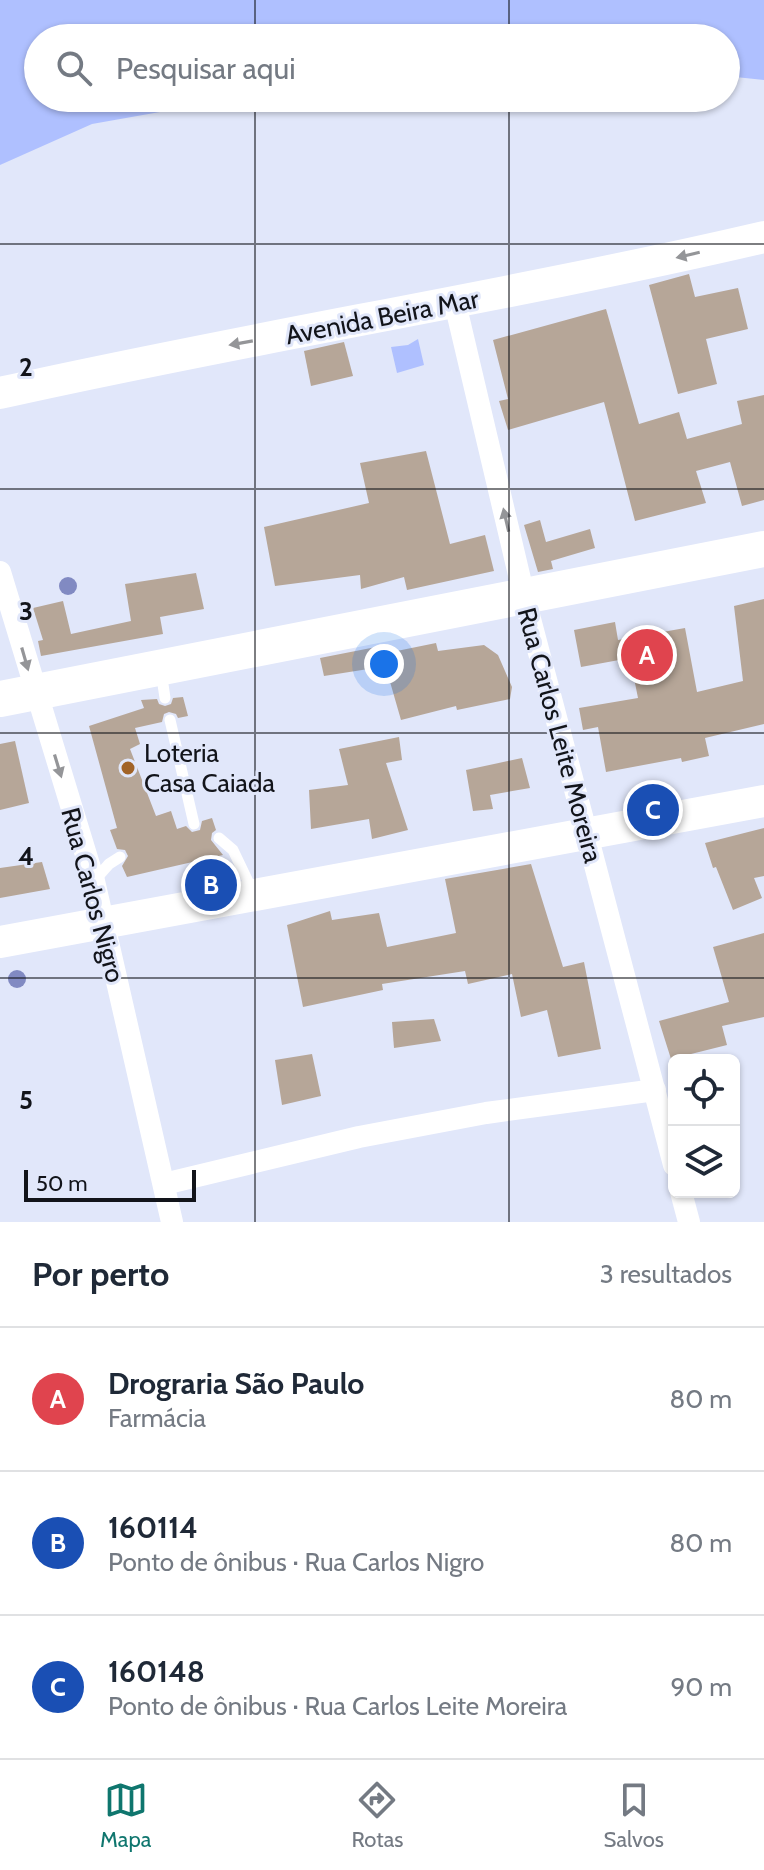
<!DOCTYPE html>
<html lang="pt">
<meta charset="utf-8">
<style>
body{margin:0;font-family:Cabin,sans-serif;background:#f6f6f7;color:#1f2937}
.controls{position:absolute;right:24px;bottom:24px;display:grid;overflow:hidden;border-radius:12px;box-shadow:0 2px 6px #0004}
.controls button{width:72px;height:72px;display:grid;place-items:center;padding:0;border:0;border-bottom:2px solid #e0e1e3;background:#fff;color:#1f2937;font:40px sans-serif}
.scale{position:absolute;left:24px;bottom:20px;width:172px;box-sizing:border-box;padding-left:8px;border:4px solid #12141a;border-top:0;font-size:22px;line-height:28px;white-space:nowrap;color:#12141a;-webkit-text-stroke:6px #e1e7fa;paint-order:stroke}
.you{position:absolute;left:384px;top:664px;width:28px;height:28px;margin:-20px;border:6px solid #fff;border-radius:50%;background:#1a73e8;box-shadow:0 0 0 12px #1a73e833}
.badge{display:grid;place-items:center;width:52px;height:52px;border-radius:50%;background:#0f766e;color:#fff;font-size:26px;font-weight:700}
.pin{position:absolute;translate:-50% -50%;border:4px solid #fff;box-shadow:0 2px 8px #0006}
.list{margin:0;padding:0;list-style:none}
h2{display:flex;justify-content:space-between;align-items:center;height:104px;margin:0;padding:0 32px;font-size:34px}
h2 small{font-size:26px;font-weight:400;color:#747a83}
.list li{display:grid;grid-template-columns:52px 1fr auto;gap:24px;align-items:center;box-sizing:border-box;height:144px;padding:0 32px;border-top:2px solid #e0e1e3}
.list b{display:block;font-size:30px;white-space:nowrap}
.list p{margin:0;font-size:26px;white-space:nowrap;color:#747a83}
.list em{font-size:26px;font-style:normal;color:#747a83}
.icon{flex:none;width:44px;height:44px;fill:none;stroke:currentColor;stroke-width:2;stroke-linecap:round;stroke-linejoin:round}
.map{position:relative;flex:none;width:764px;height:1222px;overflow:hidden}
.search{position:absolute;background:#fff;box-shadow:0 2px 6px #0004;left:24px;right:24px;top:24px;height:88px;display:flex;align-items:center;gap:20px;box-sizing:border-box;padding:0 28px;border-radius:44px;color:#747a83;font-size:30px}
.sheet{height:536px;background:#fff}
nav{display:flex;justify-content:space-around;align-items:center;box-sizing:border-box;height:112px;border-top:2px solid #e0e1e3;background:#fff;font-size:22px;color:#747a83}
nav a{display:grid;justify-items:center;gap:4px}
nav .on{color:#0f766e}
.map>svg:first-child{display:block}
.water{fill:#afc0ff}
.building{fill:#b6a698}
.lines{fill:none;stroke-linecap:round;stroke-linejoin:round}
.lane{stroke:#fff;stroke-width:11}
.street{stroke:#fff;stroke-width:22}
.secondary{stroke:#fff;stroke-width:32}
.primary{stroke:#fff;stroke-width:36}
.tree{fill:#818ac2}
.oneway{fill:#949598}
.grid{fill:none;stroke:#12141a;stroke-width:2;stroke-opacity:0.55}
.poi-dot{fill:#a16328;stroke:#e1e7fa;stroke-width:3}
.labels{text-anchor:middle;stroke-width:6;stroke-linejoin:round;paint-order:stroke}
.street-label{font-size:26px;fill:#12141a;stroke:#e1e7fa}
.poi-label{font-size:26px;fill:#12141a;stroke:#e1e7fa;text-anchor:start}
.grid-label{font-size:26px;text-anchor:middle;font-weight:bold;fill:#12141a;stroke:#e1e7fa;stroke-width:6;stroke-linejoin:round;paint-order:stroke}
</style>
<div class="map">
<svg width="764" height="1222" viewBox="0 0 764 1222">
<rect width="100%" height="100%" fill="#e1e7fa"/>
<!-- water -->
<g class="water">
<polygon points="0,0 764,0 764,80 726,76 726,38 38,38 38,98 239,98 92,124 0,165"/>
<polygon points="418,339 424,365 397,373 391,347 408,345"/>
</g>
<!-- building -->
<g class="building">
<polygon points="689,274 695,297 738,288 748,329 706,339 717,384 678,394 649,285"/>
<polygon points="606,309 639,424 679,412 687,439 742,424 737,401 764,395 764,500 742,506 730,462 696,471 706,503 635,521 604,402 508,430 499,401 508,399 493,340"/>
<polygon points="344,342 353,376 311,386 304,351"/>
<polygon points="426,451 450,544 485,535 494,571 407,590 404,577 361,589 360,575 275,586 264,527 369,503 360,463"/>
<polygon points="540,520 546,542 590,529 595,548 551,561 553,569 538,572 524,525"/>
<polygon points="196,573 204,609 160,617 163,634 41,656 38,641 43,640 33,608 63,601 71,634 131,621 125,584"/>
<polygon points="764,599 764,724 705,738 709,756 682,762 681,758 606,772 598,727 583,730 579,708 638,698 630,658 581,667 574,630 615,622 618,640 685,628 697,692 743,681 734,606"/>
<polygon points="436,643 438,651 484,645 498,655 512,687 510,699 457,710 456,706 401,720 382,654"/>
<polygon points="376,647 381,667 324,676 320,658"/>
<polygon points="183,697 188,716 178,718 176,714 169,712 164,714 162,722 135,728 140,744 130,749 156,816 171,811 177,829 186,826 192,832 200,830 202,821 212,818 216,830 212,833 211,840 223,855 127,877 122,866 128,856 125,850 117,849 110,830 117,828 89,726 144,708 141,700 157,699 159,704 165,706 171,704 173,698"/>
<polygon points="399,737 402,760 386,763 408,830 372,839 369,819 311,829 309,790 348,785 339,749"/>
<polygon points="15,741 29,803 0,810 0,744"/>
<polygon points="522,758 530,788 490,795 493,809 473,811 466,770"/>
<polygon points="764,828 764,876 754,878 762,898 733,910 716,867 713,868 705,843"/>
<polygon points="42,862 50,889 0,898 0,868"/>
<polygon points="531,864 563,967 584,962 601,1049 558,1057 547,1010 521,1017 512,974 468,984 465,971 382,984 383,990 303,1007 287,925 330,911 332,920 379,913 387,947 456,933 445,879"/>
<polygon points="764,933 764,1017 722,1026 727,1045 671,1059 659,1021 729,1002 713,947"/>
<polygon points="434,1019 441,1041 394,1048 392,1022"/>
<polygon points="312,1054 321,1096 282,1105 275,1060"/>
</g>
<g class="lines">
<!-- lane -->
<g class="lane">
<polyline points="161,671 165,698"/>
<polyline points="170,720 194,824"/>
<polyline points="219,838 233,850 253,892"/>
<polyline points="94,881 109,864 120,857"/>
</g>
<!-- street -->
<g class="street">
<polyline points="455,303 524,596 674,1165"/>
<polyline points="0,572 94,881 172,1222"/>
<polyline points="164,1184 359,1137 486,1113 655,1090"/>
<polyline points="681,1192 689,1222"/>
</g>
<!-- secondary -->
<g class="secondary">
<path d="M0,393C254,336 511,296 764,237"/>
<polyline points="0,942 764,801"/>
</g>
<!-- primary -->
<polyline class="primary" points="0,699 764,549"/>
</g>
<!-- trees -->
<g class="tree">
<circle cx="68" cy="586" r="9"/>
<circle cx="17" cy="979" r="9"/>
</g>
<!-- one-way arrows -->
<defs><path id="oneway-solid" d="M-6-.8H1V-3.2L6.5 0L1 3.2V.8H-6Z" transform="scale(2)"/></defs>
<g class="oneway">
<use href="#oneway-solid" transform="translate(688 255) rotate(167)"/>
<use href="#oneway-solid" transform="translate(241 343) rotate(170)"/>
<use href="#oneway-solid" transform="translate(506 520) rotate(-103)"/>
<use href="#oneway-solid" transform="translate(25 659) rotate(74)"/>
<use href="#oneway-solid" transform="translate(58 766) rotate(73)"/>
</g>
<!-- grid -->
<path class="grid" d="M255,0V38M509,0V38M255,98V1222M509,98V1222M0,244H764M0,489H764M0,733H764M0,978H764"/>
<!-- markers -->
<circle class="poi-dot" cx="128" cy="768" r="8"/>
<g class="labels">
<!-- street labels -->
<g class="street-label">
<text transform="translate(382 317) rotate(-11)" y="9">Avenida Beira Mar</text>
<text transform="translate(560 735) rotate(75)" y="9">Rua Carlos Leite Moreira</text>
<text transform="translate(93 895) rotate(75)" y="9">Rua Carlos Nigro</text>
</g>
<!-- poi labels -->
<g class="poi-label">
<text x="144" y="762">Loteria<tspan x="144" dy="30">Casa Caiada</tspan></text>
</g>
</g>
<g class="grid-label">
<text x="26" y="376">2</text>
<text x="26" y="620">3</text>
<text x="26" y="865">4</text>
<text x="26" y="1109">5</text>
</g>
</svg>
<div class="controls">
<button><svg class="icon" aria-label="locate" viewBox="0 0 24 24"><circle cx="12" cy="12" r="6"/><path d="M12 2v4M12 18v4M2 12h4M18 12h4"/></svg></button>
<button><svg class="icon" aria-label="layers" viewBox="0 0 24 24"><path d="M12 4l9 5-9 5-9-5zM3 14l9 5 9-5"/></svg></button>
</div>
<div class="scale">50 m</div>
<div class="you"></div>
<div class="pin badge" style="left:647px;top:655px;background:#e0444e">A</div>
<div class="pin badge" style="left:211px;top:885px;background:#1a4fb4">B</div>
<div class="pin badge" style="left:653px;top:810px;background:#1a4fb4">C</div>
<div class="search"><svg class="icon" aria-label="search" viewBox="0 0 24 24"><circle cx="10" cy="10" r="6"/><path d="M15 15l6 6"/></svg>Pesquisar aqui</div>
</div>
<section class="sheet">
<h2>Por perto<small>3 resultados</small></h2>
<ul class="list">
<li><span class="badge" style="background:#e0444e">A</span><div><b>Drograria São Paulo</b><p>Farmácia</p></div><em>80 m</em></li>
<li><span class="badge" style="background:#1a4fb4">B</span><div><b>160114</b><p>Ponto de ônibus · Rua Carlos Nigro</p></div><em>80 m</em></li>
<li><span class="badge" style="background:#1a4fb4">C</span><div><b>160148</b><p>Ponto de ônibus · Rua Carlos Leite Moreira</p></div><em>90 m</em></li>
</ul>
</section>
<nav>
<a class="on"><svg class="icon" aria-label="map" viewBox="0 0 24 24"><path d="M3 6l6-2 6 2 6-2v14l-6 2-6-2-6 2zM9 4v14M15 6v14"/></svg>Mapa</a>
<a><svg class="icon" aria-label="directions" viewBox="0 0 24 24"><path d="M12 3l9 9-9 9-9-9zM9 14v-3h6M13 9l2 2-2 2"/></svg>Rotas</a>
<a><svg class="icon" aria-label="saved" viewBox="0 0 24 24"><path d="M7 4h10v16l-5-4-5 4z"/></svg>Salvos</a>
</nav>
